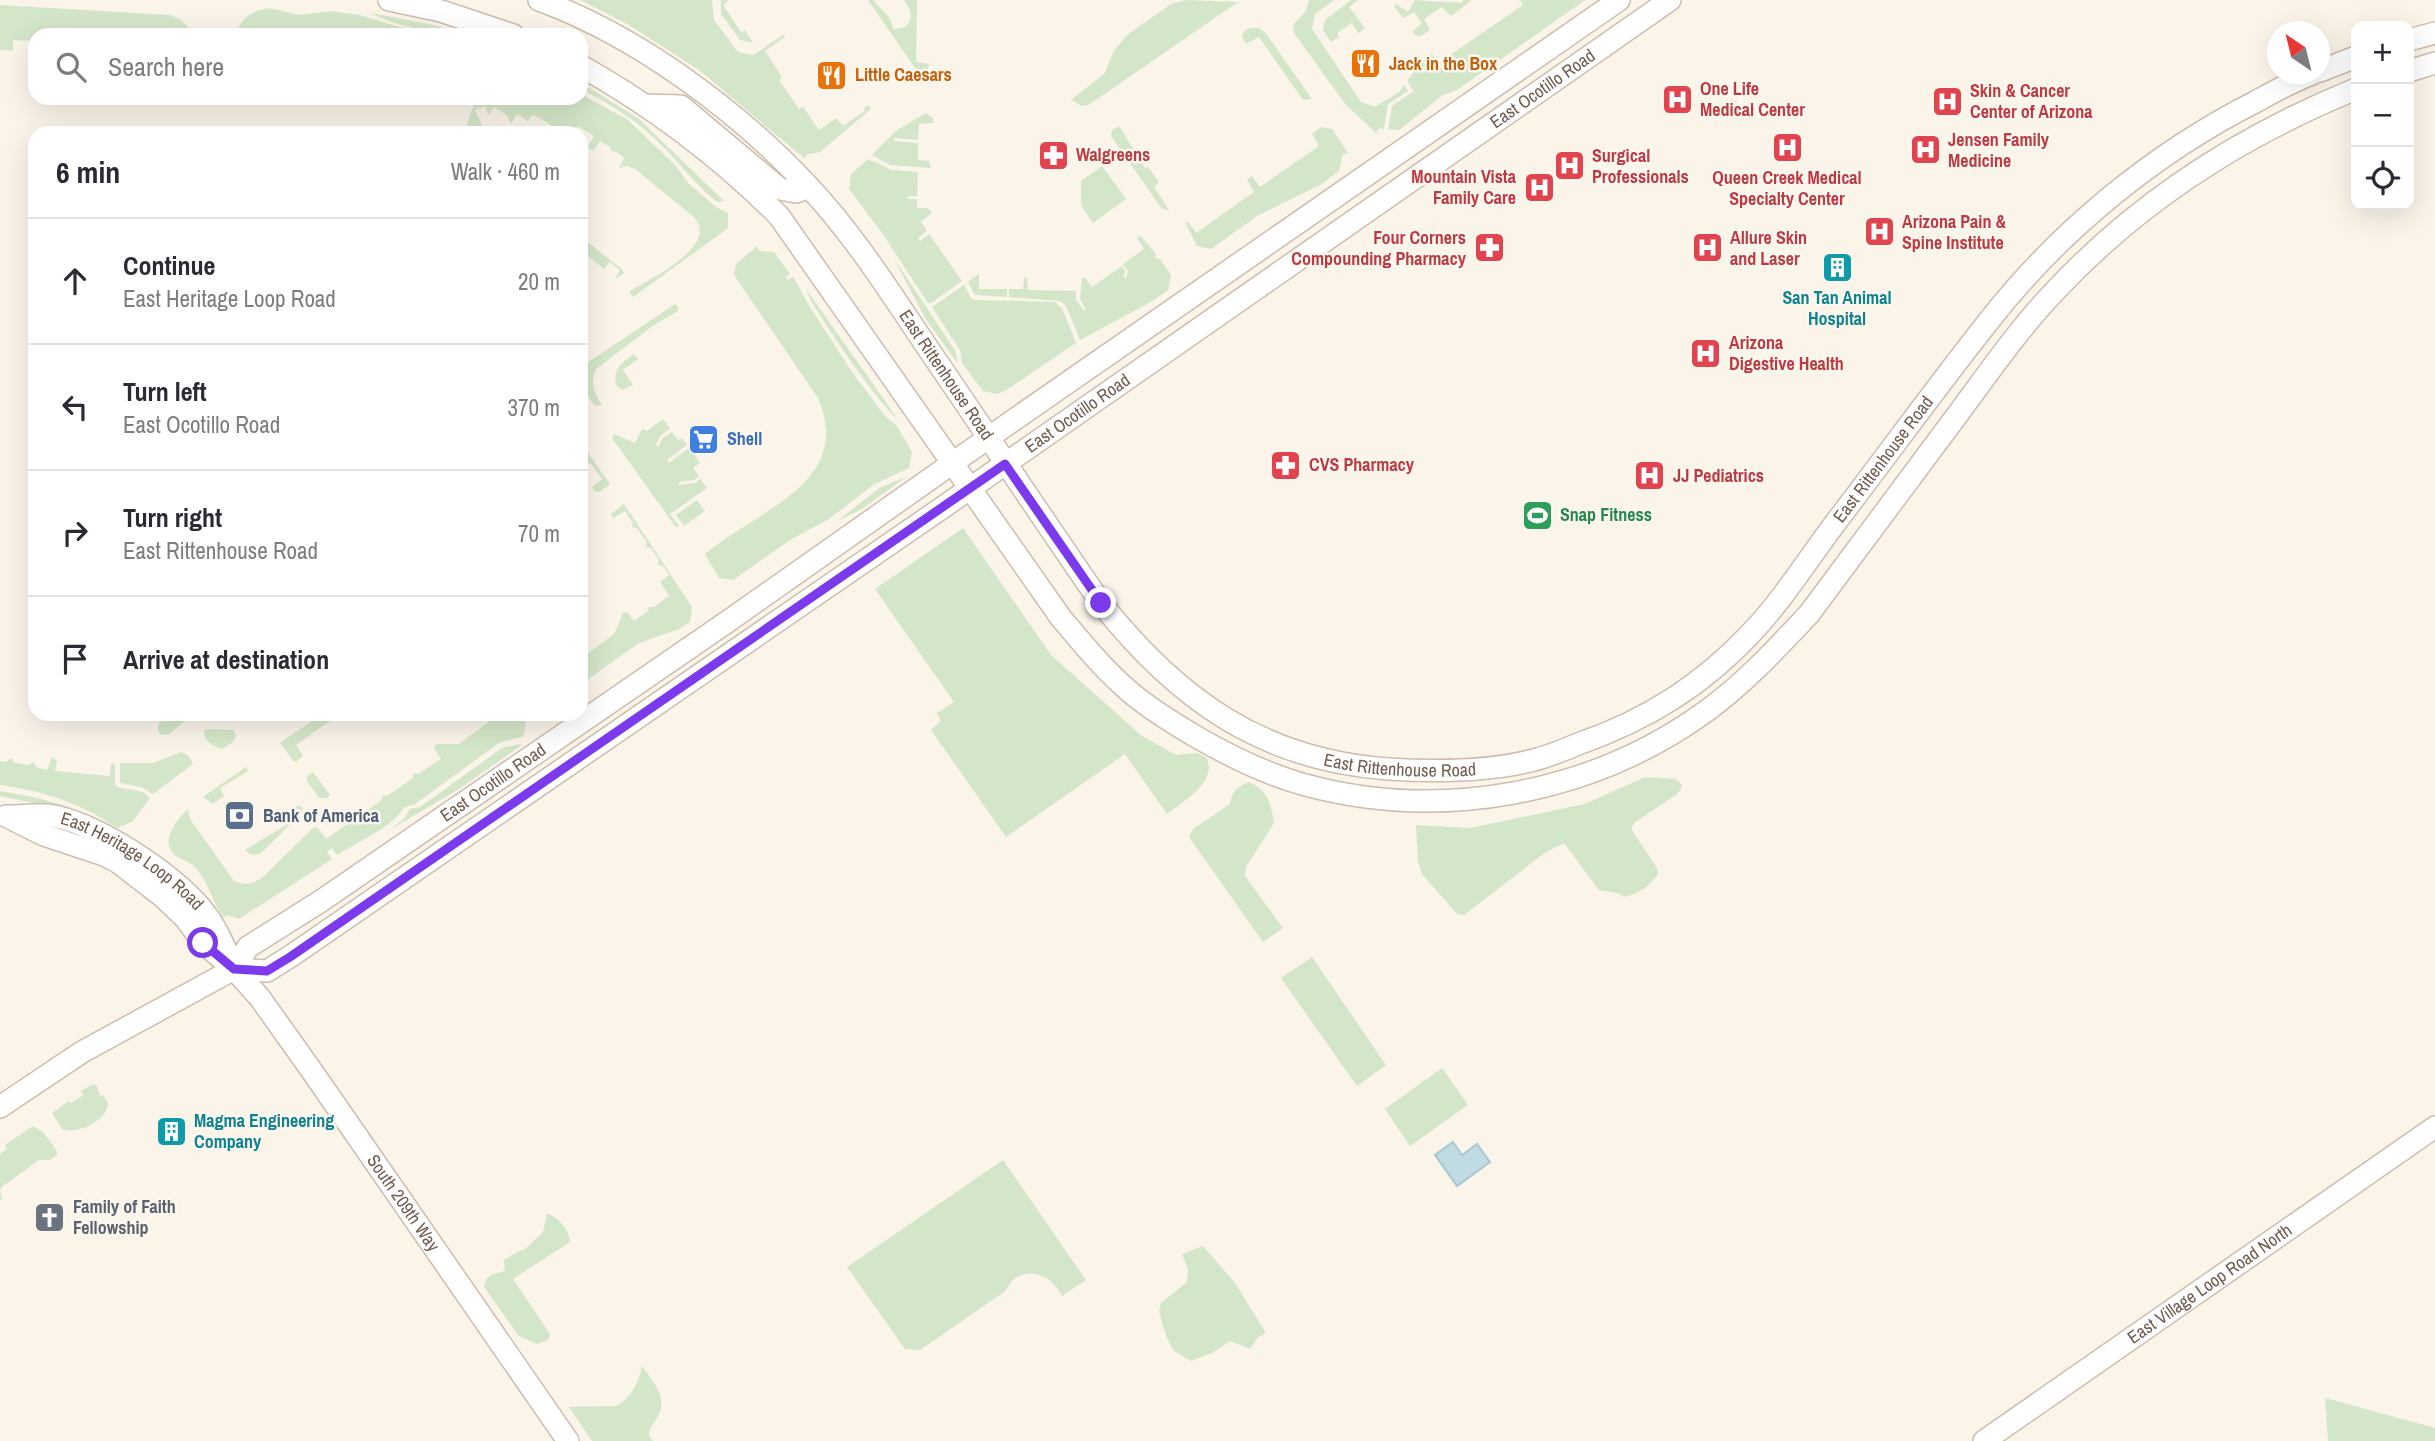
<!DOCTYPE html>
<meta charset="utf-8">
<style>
body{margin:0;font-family:"Archivo Narrow",sans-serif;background:#f7f7f7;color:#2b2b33}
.controls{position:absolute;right:21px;top:21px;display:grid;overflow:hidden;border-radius:14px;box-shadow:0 7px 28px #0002}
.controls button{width:63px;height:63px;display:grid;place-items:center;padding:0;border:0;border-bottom:2px solid #e1e1e2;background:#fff;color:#2b2b33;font:35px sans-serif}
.compass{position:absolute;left:2267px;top:21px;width:63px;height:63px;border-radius:50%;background:#fff;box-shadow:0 7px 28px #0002;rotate:325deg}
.stop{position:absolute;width:21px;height:21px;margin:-16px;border:5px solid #7c3aed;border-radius:50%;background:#fff}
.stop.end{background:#7c3aed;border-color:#fff;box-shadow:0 2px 7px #0008}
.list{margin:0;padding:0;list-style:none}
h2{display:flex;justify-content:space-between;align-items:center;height:91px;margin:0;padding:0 28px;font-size:30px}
h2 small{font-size:23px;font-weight:400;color:#7c7c81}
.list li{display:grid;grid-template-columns:46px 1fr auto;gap:21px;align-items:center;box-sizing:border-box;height:126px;padding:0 28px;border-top:2px solid #e1e1e2}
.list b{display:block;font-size:26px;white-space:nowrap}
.list p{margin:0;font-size:23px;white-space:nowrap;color:#7c7c81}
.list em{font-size:23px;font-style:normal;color:#7c7c81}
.icon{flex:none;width:38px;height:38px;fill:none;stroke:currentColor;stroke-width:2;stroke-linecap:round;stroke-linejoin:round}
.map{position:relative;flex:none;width:2435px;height:1441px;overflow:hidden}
.search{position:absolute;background:#fff;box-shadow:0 7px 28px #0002;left:28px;top:28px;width:560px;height:77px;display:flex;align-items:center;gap:18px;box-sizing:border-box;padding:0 24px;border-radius:21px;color:#7c7c81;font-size:26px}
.panel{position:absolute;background:#fff;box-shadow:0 7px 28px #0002;left:28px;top:126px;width:560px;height:595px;border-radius:21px}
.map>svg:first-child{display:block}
.green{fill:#d4e6c9}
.water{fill:#c0dbe1;stroke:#a8c9d2;stroke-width:2}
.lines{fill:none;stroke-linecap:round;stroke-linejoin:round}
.secondary-casing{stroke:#cdbdae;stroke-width:24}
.secondary{stroke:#fff;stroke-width:21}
.route{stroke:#7c3aed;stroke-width:9}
.labels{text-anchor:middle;stroke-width:5;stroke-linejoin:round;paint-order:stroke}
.food-label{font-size:18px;font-weight:bold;fill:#c56008;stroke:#fdf8ef;text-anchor:start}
.street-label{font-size:18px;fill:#715d50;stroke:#fdf8ef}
.health-label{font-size:18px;font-weight:bold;fill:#be3a42;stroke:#fdf8ef;text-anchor:start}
.culture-label{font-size:18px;font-weight:bold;fill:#0d838f;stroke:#fdf8ef}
.shop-label{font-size:18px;font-weight:bold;fill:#366cbe;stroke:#fdf8ef;text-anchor:start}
.leisure-label{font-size:18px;font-weight:bold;fill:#27864d;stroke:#fdf8ef;text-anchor:start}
.service-label{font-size:18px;font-weight:bold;fill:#4e5e75;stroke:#fdf8ef;text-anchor:start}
.worship-label{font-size:18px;font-weight:bold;fill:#5b616d;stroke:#fdf8ef;text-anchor:start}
</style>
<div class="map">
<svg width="2435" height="1441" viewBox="0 0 2435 1441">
<rect width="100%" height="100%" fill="#faf4e9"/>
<!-- green -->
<g class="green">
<polygon points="580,0 712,0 714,20 738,52 753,55 783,35 785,37 765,51 782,77 779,80 799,109 803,107 819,130 836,118 843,126 865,111 864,108 868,105 871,109 820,152 807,154 805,159 699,70 627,24"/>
<polygon points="721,0 729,0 723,5 741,32 745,30 753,43 740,40 721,14"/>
<path d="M868,0H873L889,17L894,30C898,28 901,28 905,27C915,20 910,7 904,0H917L916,62L929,64L926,77L912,83L908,80L918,72Z"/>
<polygon points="1186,0 1238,2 1090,104 1082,106 1071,100 1105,73 1113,52 1127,35 1171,4"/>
<polygon points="1309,0 1334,0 1315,14 1312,29 1361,102 1375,107 1399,92 1404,85 1408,91 1388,104 1384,129 1379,128 1376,133 1346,105 1294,33 1293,25 1306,11"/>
<polygon points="1351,0 1358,0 1349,7 1365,28 1358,33 1352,23 1337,33 1339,37 1331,42 1323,30 1325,20"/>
<polygon points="1415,0 1462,3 1463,0 1472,0 1451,16 1442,7 1424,19 1430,30 1419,37 1412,32 1422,23 1414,12 1403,18 1394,6 1396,4 1408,12"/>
<polygon points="1520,0 1585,0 1457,90 1443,95 1399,130 1388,129 1392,106 1414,91 1407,81 1426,55 1432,54 1446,74 1440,62 1523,5"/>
<polygon points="0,5 169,15 180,19 191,30 196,28 199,35 35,35 35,41 13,40 13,51 0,50"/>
<path d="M270,8L299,15L330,11L360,15L425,35H236C240,18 253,10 270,8Z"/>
<path d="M371,13L434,25L468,35C443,35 392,26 371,13Z"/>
<path d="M1258,28L1265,32L1312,99L1303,100L1259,37L1246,44L1242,37C1243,29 1250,27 1258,28Z"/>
<path d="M581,83L638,118L724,201L717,202C693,183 677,159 655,139C633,118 609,104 583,90Z"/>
<path d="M581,94L628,120L676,166L688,183L716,207L728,213V228L723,232L633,297L629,292C649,279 720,247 694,217L635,169L627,166L619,168L624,158L615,151L612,152L610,147L600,141L594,150L590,149L588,146L594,136L578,126L573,133C557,133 546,119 532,115L528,121L517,114L511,124L507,115L494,107L488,115L485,106L475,110L482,125L476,133H464L476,98H581Z"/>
<polygon points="926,113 933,118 933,123 919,124 918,140 894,138 894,141 918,143 918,160 929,161 931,168 890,165 872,155 897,130"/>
<polygon points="1119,126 1145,168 1148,167 1159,182 1154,187 1169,210 1162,209 1111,136 1112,130"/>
<polygon points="1321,127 1332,129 1348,153 1343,154 1339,171 1320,185 1257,216 1211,249 1197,246 1185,222 1188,222 1196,233 1254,192 1247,179 1252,176 1260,187 1319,146 1312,134"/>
<polygon points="868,159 892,170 918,172 917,196 909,196 908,199 917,199 917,208 928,208 932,213 921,222 927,231 918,238 920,241 929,234 962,281 931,303 928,303 882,233 849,189 851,174"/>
<polygon points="1102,166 1126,199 1093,223 1081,205 1081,181"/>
<polygon points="1140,235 1156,254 1155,258 1160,259 1171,275 1168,290 1154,300 1080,340 1066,306 1060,301 1009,297 1009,289 1023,289 1024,278 1027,277 1028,290 1076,291 1076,300 1084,311 1086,309 1080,299 1082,278 1085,278 1092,287 1122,266 1125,271 1124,278 1126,279 1128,271 1123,264 1144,249 1137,238"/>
<polygon points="581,237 622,269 624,273 615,279 620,270 610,262 604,269 581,251"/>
<path d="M757,246L759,251L774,252L790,274L786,277L788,280L792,277L794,278L808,304L852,372L885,416L897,426L912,452L909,468L873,485L829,519L790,540L733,580L719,578L705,554C756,510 855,484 818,398L734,275L736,264Z"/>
<polygon points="893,257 956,352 958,364 925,318"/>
<polygon points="979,274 979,289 1007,289 1007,297 975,295 968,282"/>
<polygon points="964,285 971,298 975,300 1055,302 1062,308 1076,343 1005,391 997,394 983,391 962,363 960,350 932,307"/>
<path d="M806,289L897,418C885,413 809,304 806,289Z"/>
<path d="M675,304L678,307V311L654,325L596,369C589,385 595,392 602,406L594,405L581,386V367Z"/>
<path d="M634,354L638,359L623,370L633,385L622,390L616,385C613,369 622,362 634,354Z"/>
<polygon points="663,419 670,429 660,436 656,445 658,447 663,438 672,432 678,440 682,438 687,445 667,460 669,463 689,448 700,463 693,468 699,476 694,480 679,482 679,485 695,483 700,479 707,488 670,514 680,527 675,526 612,438 614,434 635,443 642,429 647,431"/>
<polygon points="581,443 610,484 599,492 594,491 592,487 602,479 591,464 587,463 588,459 581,450"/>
<polygon points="906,477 862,509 837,521 881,487"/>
<polygon points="697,500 705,511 684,526 676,515"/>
<polygon points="624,504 692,607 690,622 679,629 639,643 581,684 581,659 614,634 623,613 627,612 634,621 648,611 649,607 654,607 669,596 660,582 669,575 663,566 658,565 659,560 651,548 646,547 647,543 637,528 632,527 633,523 625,511 613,518 611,514"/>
<path d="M963,528L1051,655L1142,736L1176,755L1197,753L1207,758C1217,783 1184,800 1167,814L1125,754L1006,837L931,730L941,721L937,713L954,702L875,589Z"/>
<polygon points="172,714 184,714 186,720 168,735 160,734 158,730 159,722 171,721"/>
<polygon points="322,714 340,714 296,745 303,756 296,762 293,761 280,743"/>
<path d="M499,714H521L526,722L524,736L499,743L415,804L405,807C390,829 359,841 337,855L332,848L327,852L332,859L239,919L228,915L223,918C213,902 208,881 194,866C189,861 181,860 175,855C159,842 177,819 188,809L190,819L234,881C245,886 255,884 264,876L314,827H317L326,839L353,820L354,816H359L382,800V795L387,796L413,778L414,773L418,774L441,759L434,748L436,744H459Z"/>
<path d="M207,729L234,730L236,736L233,742L222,749C213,746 203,741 204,730Z"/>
<polygon points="520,744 522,745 459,789 388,831 404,819 410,809 420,807 502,748"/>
<polygon points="181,752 189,756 193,764 153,794 141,787 120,783 120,763 153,763"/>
<path d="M52,757L57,761L55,771L110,776L111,764L115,763V783L117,787L143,792L150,798L132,822L117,828C81,803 43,791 0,785V761L6,762L11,758L15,763L29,765L33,762L36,767L47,770Z"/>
<polygon points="246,767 248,771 220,788 224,796 213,804 203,797"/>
<polygon points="313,772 330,795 327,798 319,798 307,781 307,776"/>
<path d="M1645,777L1676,779L1682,785L1681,789L1676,795L1635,822L1631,829L1657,868L1658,874C1650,886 1638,894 1624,897L1617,893L1599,890L1564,843L1543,854L1464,915L1457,914L1422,874L1418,861L1416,825L1470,828L1585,804Z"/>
<path d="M1249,782C1269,791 1270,803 1274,823L1246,867L1245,876L1283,928L1263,942L1189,837L1193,829L1230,804C1232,791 1237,787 1249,782Z"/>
<path d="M0,791C34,797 72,803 100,824L53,807L0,796Z"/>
<path d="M299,805L303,808L302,813L261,853C255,856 249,855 245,850L286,825L284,821L291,816L289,812Z"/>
<polygon points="1312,957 1386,1065 1357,1086 1281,978"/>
<polygon points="1442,1068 1468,1105 1410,1146 1385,1109"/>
<path d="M93,1084L97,1086L100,1096L103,1095L108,1103C108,1120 78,1135 62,1129L52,1113L69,1101L71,1103L83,1095L81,1091Z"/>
<polygon points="33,1126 43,1132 57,1151 57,1155 50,1160 39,1160 3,1186 0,1190 2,1199 0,1200 0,1154 7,1149 5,1145"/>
<path d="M1003,1160L1086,1280L1062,1296C1054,1277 1028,1264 1011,1282C1009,1285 1007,1289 1004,1292L920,1350L905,1349L847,1267Z"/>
<path d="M547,1214C558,1216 570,1231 570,1242L513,1279L550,1334L548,1340L537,1344L519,1336L484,1287C486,1274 494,1274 505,1271L504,1260L519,1251L524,1250L543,1232Z"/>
<polygon points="1203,1246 1235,1283 1266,1333 1258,1337 1250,1349 1230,1341 1212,1353 1191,1361 1174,1351 1166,1336 1159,1311 1161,1303 1187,1282 1188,1269 1182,1254"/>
<path d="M642,1366C652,1381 669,1397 658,1416C654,1424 649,1427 649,1436L653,1441H592L569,1407L616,1406C631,1398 639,1383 642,1366Z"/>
<polygon points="2325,1398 2435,1428 2435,1441 2328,1441"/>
</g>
<!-- water -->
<polygon class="water" points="1453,1142 1462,1155 1477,1144 1490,1162 1457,1186 1435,1155"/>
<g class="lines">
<defs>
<g id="secondary">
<polyline points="389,0 441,11 513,35"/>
<path id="s1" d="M539,0C637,36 737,110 808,186C859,240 898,305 940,366C994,445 1047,525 1101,603C1177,699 1262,760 1388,769C1436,772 1487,772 1534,760C1549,756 1564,750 1578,744C1647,720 1703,685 1753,631C1783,599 1807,561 1833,526C1885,458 1935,389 1988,322C2059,231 2154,153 2257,101C2275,91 2293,81 2312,74"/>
<polyline points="2409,40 2435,33"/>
<path d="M581,66C654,107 720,157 779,216L1061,618C1083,644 1104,670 1130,692C1151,710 1176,725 1200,739C1232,757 1266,774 1302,784C1438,822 1590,795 1705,712C1744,684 1777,648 1809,614C1858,548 1907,483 1955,418C1987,375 2017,331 2054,292C2138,202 2243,135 2356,89"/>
<polyline points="2320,71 2356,57"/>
<polyline points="2409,71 2435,63"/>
<polyline points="645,105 681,106 780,189 796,192 809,187"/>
<path id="s2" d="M6,816L44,835L104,855L119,863L163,897L186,919L203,943L234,969L260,998L314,1074L568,1441"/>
<path id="s3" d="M9,816C21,816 35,814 47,815C95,821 171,873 202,909C216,926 224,946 233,966"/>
<path id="s4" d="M234,969L267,971L291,956L952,501L1670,0"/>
<path id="s5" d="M0,1107L82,1052L234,969L248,947L321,901L727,622L1008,424L1619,0"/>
<path id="s6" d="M1984,1441L2435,1127"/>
</g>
</defs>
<!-- secondary casing -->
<use href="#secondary" class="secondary-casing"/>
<!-- secondary -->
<use href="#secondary" class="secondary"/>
</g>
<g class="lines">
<!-- route -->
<polyline class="route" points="203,943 234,969 267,971 290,957 1005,464 1101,603"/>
</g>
<!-- icons -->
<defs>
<symbol id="restaurant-square" viewBox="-11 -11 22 22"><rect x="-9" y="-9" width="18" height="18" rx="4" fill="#e8710a" stroke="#fdf8ef"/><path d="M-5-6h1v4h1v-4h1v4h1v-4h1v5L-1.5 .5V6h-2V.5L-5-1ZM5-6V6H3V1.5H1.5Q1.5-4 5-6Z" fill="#fff"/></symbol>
<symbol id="hospital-square" viewBox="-11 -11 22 22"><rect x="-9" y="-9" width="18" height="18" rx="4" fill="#e0444e" stroke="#fdf8ef"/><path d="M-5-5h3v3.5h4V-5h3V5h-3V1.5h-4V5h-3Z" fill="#fff"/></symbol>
<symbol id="pharmacy-square" viewBox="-11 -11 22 22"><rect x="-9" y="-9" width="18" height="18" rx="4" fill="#e0444e" stroke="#fdf8ef"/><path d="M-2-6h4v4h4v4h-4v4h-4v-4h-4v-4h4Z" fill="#fff"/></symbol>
<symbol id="building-square" viewBox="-11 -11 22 22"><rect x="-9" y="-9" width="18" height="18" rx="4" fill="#0f9aa8" stroke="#fdf8ef"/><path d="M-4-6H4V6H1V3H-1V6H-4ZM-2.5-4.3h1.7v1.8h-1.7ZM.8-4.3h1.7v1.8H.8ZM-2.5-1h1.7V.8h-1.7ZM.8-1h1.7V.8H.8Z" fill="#fff"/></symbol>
<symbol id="supermarket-square" viewBox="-11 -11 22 22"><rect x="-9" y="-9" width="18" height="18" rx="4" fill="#3f7fe0" stroke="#fdf8ef"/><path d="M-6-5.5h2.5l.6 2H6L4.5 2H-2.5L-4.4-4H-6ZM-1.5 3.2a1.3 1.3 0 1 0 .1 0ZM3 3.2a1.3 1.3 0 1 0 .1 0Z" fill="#fff"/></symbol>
<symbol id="stadium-square" viewBox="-11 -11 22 22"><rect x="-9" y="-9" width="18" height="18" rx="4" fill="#2e9e5b" stroke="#fdf8ef"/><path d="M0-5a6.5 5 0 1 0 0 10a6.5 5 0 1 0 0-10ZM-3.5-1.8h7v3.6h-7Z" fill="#fff"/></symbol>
<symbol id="bank-square" viewBox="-11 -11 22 22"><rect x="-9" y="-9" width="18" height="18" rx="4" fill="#5c6f8a" stroke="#fdf8ef"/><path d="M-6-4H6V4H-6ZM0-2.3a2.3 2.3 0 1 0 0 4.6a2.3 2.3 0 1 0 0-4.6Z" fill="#fff"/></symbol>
<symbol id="church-square" viewBox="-11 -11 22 22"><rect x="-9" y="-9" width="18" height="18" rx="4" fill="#6b7280" stroke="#fdf8ef"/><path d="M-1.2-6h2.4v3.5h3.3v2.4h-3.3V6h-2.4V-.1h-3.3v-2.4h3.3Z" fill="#fff"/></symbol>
</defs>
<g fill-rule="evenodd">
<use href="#restaurant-square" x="1348" y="46" width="35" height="35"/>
<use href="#restaurant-square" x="814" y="58" width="35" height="35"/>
<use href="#hospital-square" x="1660" y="82" width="35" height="35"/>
<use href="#hospital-square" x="1930" y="84" width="35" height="35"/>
<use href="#hospital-square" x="1770" y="130" width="35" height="35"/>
<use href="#hospital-square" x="1908" y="132" width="35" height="35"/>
<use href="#pharmacy-square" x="1036" y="138" width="35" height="35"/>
<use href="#hospital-square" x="1552" y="148" width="35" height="35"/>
<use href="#hospital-square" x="1522" y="170" width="35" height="35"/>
<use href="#hospital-square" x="1862" y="214" width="35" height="35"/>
<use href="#pharmacy-square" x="1472" y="230" width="35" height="35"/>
<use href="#hospital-square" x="1690" y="230" width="35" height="35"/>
<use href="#building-square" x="1820" y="250" width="35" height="35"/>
<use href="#hospital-square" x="1688" y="336" width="35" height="35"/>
<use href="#supermarket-square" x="686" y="422" width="35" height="35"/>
<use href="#pharmacy-square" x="1268" y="448" width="35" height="35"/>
<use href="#hospital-square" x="1632" y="458" width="35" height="35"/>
<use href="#stadium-square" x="1520" y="498" width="35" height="35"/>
<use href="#bank-square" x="222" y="798" width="35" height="35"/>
<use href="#building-square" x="154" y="1114" width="35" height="35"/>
<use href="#church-square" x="32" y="1200" width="35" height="35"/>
</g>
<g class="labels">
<!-- food labels -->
<g class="food-label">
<text x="1389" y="70">Jack in the Box</text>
<text x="855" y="81">Little Caesars</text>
</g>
<!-- street labels -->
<g class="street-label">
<text dy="6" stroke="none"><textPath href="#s4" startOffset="1584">East Ocotillo Road</textPath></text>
<text dy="6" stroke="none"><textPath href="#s1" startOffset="564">East Rittenhouse Road</textPath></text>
<text dy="6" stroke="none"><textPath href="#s4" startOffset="1017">East Ocotillo Road</textPath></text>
<text dy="6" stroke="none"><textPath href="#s1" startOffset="1802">East Rittenhouse Road</textPath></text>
<text dy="6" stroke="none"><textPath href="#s1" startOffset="1194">East Rittenhouse Road</textPath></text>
<text dy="6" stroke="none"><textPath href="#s5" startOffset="593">East Ocotillo Road</textPath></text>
<text dy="6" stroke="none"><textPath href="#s3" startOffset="136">East Heritage Loop Road</textPath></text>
<text dy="6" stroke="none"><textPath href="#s2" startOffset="569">South 209th Way</textPath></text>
<text dy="6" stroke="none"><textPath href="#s6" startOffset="275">East Village Loop Road North</textPath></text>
</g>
<!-- health labels -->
<g class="health-label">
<text x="1700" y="95">One Life<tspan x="1700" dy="21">Medical Center</tspan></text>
<text x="1970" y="97">Skin &amp; Cancer<tspan x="1970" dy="21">Center of Arizona</tspan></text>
<text x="1948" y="146">Jensen Family<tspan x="1948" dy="21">Medicine</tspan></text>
<text x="1076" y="161">Walgreens</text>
<text x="1592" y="162">Surgical<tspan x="1592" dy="21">Professionals</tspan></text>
<text x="1516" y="183" text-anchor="end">Mountain Vista<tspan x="1516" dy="21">Family Care</tspan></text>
<text x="1787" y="184" text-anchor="middle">Queen Creek Medical<tspan x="1787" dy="21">Specialty Center</tspan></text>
<text x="1902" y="228">Arizona Pain &amp;<tspan x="1902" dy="21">Spine Institute</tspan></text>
<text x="1466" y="244" text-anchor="end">Four Corners<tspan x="1466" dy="21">Compounding Pharmacy</tspan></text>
<text x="1730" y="244">Allure Skin<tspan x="1730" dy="21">and Laser</tspan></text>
<text x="1729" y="349">Arizona<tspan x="1729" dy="21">Digestive Health</tspan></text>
<text x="1309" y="471">CVS Pharmacy</text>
<text x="1673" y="482">JJ Pediatrics</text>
</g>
<!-- culture labels -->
<g class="culture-label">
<text x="1837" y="304">San Tan Animal<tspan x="1837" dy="21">Hospital</tspan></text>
<text x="194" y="1127" text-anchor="start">Magma Engineering<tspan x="194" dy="21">Company</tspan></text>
</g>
<!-- shop labels -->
<g class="shop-label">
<text x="727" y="445">Shell</text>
</g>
<!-- leisure labels -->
<g class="leisure-label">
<text x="1560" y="521">Snap Fitness</text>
</g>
<!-- service labels -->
<g class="service-label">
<text x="263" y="822">Bank of America</text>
</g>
<!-- worship labels -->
<g class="worship-label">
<text x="73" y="1213">Family of Faith<tspan x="73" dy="21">Fellowship</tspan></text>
</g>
</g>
</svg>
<div class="controls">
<button>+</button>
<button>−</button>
<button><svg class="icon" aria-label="locate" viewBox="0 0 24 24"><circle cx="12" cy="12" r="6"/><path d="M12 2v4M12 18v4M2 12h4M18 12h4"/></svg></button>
</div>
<svg class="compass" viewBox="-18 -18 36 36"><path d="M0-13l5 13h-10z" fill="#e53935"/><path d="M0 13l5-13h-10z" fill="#7c7c81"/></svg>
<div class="stop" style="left:203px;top:943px"></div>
<div class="stop end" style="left:1101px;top:603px"></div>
<div class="search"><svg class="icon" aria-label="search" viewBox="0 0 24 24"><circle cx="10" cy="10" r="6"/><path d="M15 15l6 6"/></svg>Search here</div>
<section class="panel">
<h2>6 min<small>Walk · 460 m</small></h2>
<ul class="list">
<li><svg class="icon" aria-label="ahead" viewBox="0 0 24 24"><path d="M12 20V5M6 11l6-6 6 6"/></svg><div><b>Continue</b><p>East Heritage Loop Road</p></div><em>20 m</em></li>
<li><svg class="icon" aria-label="left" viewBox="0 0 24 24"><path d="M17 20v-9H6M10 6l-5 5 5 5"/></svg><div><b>Turn left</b><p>East Ocotillo Road</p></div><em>370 m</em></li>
<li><svg class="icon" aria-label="right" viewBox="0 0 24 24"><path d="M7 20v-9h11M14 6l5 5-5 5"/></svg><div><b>Turn right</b><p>East Rittenhouse Road</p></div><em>70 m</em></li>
<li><svg class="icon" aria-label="arrive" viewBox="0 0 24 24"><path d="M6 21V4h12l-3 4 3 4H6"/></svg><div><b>Arrive at destination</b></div></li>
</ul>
</section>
</div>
